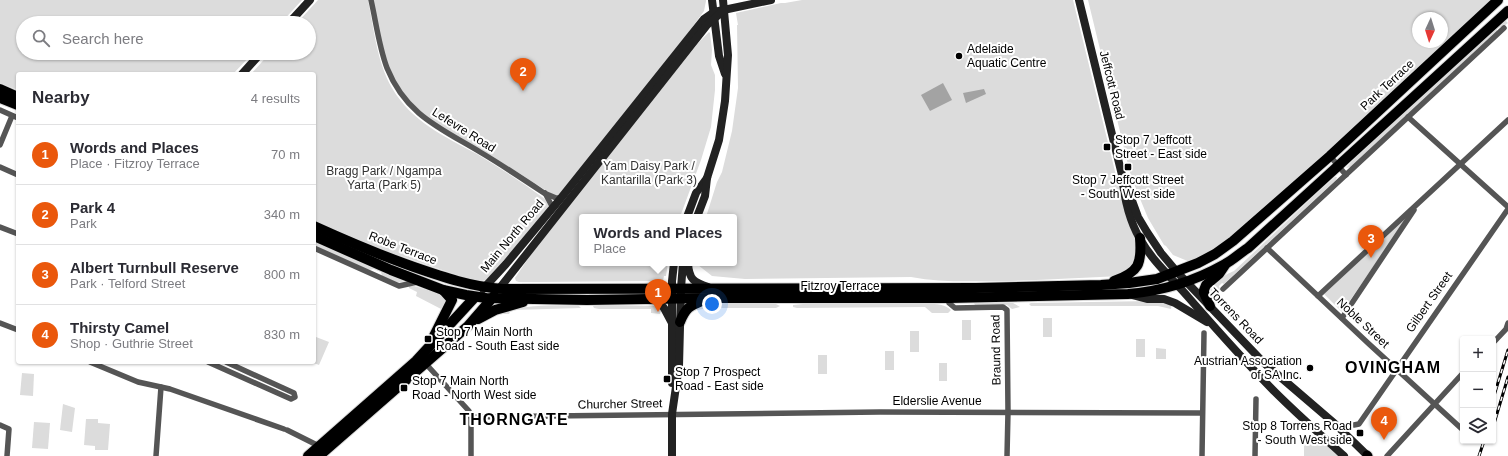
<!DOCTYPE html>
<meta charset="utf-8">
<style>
body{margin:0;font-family:Arial,sans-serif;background:#f2f2f3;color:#2b2b33}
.controls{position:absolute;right:12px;bottom:12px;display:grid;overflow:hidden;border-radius:4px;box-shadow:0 1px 3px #0004}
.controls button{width:36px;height:36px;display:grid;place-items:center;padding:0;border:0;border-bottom:1px solid #e1e1e2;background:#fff;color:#2b2b33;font:20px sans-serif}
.compass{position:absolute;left:1412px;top:12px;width:36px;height:36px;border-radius:50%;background:#fff;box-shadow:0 1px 3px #0004;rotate:184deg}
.you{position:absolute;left:712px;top:304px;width:14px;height:14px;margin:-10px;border:3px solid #fff;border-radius:50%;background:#1a73e8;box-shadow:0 0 0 6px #1a73e833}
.badge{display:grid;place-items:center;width:26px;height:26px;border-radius:50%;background:#ea580c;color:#fff;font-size:13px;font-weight:700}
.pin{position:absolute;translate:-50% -33px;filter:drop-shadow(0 1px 2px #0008)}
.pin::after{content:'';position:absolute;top:21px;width:14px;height:12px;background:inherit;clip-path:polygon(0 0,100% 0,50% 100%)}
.popup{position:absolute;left:579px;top:214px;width:158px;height:52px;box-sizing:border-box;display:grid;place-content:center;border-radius:4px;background:#fff;filter:drop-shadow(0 1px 3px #0005);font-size:13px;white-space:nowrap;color:#7c7c81}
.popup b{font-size:15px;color:#2b2b33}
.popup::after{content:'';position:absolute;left:50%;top:100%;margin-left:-8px;border:8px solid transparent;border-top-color:#fff}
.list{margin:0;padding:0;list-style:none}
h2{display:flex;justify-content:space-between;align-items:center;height:52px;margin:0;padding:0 16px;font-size:17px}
h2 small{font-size:13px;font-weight:400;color:#7c7c81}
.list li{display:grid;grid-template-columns:26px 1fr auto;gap:12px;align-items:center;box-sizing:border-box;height:60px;padding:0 16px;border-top:1px solid #e1e1e2}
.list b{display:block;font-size:15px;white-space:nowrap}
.list p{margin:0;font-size:13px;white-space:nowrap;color:#7c7c81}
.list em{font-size:13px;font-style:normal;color:#7c7c81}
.icon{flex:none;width:22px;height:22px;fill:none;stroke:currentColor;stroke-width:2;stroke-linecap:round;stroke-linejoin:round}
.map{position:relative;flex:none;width:1508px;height:456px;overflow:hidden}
.search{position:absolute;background:#fff;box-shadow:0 1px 3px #0004;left:16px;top:16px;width:300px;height:44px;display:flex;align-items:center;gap:10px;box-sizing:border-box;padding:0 14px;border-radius:22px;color:#7c7c81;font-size:15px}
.panel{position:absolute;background:#fff;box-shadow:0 1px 3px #0004;left:16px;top:72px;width:300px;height:292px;border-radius:4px}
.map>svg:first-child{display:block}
.green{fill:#dcdcdc;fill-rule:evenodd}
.water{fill:#a3a3a3}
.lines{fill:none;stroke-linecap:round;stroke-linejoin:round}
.primary-casing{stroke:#dbdbdb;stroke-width:11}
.highway-casing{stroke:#dbdbdb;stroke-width:12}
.street{stroke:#555;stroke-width:5.5}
.secondary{stroke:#222;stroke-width:8}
.primary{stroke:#000;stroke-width:9}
.highway{stroke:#000;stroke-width:10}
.rail-casing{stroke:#000;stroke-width:3}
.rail{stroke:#fff;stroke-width:1.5;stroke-dasharray:4.5;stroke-linecap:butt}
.poi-dot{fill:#000;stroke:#fff;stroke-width:1.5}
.labels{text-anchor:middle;stroke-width:4;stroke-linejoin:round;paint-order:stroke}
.poi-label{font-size:12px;fill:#000;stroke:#fff;text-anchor:start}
.street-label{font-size:12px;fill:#000;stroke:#fff}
.park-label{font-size:12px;fill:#333;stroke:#fff}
.district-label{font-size:16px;font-weight:bold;letter-spacing:1px;fill:#000;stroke:#fff}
</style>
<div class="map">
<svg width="1508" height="456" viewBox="0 0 1508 456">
<rect width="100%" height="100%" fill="#fff"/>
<!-- green -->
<g class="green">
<polygon points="0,0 302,0 281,23 23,23 23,53 253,53 233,74 18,74 18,90 0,83"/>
<path d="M318,0H368C374,29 377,62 392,88C412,122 444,136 477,154C500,168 523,183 545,199L549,206L547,212L486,280L480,281L463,277L404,257L380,251L314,221V74H251L270,53H309V23H297Z"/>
<polygon points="372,0 706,0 706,1 704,11 654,80 559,196 556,197 519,173 435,124 407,100 388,69"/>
<path d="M802,0H1073L1124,208L1135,239L1138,259L1121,276C1082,278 1044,280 1005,281C974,281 942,283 911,277L745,279L712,276L698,265V263H734V217H706L717,182L722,172L732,131L738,88L737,25H738L736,13L781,3H785Z"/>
<path d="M1088,0H1491L1357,126L1232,237L1210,252L1190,262L1173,255L1166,246L1164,245L1148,218L1131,177ZM1418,18H1442V42H1418Z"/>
<polygon points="1505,20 1508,23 1503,27 1500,27 1497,29 1497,33 1352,167 1346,168 1352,161"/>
<polygon points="709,32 710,33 712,50 711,65 715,75 715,90 711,127 701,160 680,217 582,217 582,263 668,263 666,276 664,276 663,281 536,282 519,282 516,281 515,278 532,253 609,154 699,42"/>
<path d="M1335,177H1337L1336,180L1224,284L1222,283L1219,286L1220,290L1216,292L1221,298L1219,301L1214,302C1203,287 1222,276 1234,271L1318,192Z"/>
<polygon points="1402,222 1404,222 1342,312 1324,294"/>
<polygon points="314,239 406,281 398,283 382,276 381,272 374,269 369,270 314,246"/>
<polygon points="411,285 444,295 446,305 443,310 416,296 417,292 409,288 409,286"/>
<polygon points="1152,301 1172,304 1171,309 1158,306 1031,306 1029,304 1031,303"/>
<polygon points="974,303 1013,303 1020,307 1012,309 1007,305 975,305"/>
<polygon points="706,304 776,304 780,306 776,308 709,308 691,311"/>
<path d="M803,304H928C937,304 944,304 951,310L948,313H932L925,307L797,308L793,307V305Z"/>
<path d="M578,305L581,308L513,310L510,312L509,314H498C523,304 551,306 578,305Z"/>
<polygon points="599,305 654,306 661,310 660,314 651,313 651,309 599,309 594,308 593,306"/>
<rect x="1043" y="318" width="9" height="19"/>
<rect x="962" y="320" width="9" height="20"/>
<rect x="910" y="331" width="9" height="21"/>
<polygon points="316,337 329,342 319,365 311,362 314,362 314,342"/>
<rect x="1136" y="339" width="9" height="18"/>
<polygon points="1156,348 1166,349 1166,359 1156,359"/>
<rect x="885" y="351" width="9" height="19"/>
<rect x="818" y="355" width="9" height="19"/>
<rect x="939" y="363" width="8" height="18"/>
<polygon points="22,373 34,374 33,396 20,395"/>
<polygon points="63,404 75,408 72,432 60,430"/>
<polygon points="86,419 98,419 98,423 110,424 108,450 95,450 95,446 84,445"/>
<polygon points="34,422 50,423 48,449 32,448"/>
<polygon points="1312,435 1321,440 1338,456 1304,456 1304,438"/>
</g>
<!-- water -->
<g class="water">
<polygon points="943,83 952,100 930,111 921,95"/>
<polygon points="984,89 986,94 966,103 963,93"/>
</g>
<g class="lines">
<defs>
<polyline id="primary" points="1367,455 1368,456"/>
<g id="highway">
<polyline points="0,89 18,97"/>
<polyline points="0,98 18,105"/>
<path d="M314,226C347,241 380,255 414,267C443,277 472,287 503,289L976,288L1101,285L1129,283L1157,279L1198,263L1215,254L1233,241L1330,156L1498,0"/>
<path d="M314,236L391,270L443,290L466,295L486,298L587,300L709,298H949L1128,294C1163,291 1195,281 1225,264C1233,260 1240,253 1248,248L1508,11"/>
<path d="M1114,281C1139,272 1142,264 1140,238"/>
<polyline points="1210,306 1204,293 1204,290 1206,285 1219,274 1225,265"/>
<polyline points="478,319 495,310 523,302"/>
<path d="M680,322C686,307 690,306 704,300"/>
<polyline points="434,336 452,300 443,290"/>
<polyline points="308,456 416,361 475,297"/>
<polyline points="319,456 468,326 494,296"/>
</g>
</defs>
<!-- primary casing -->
<use href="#primary" class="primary-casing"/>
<!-- highway casing -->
<use href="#highway" class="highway-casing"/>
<!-- street -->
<g class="street">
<path d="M371,0C376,22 379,47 387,68C406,115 440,128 480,152C502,165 523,179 544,193L556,198H561"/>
<polyline points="0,110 18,118"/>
<polyline points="1408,117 1508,207"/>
<polyline points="0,145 12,116"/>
<polyline points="1330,156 1346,175"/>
<polyline points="0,167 18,175"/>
<polyline points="545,193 553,208"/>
<polyline points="0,227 18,234"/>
<polyline points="314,248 399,286 417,282"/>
<polyline points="1267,248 1369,344 1463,430"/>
<polyline points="1223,289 1504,28"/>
<polyline points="1318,296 1508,120"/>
<polyline points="949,298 949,303 955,308 1003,307 1007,310 1008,412 1007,456"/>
<polyline points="1342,318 1414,210"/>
<polyline points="0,323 18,330"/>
<polyline points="1493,343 1506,329 1508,323"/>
<polyline points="90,362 138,382 170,389 284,429"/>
<polyline points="208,362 291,399 295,397 294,393 226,362"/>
<polyline points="426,364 469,411 471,417 471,456"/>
<polyline points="471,417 880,412 1202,413"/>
<polyline points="0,425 9,429 7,456"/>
<polyline points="1354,425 1359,424 1508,209"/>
<polyline points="287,430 319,446"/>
<polyline points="156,456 161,387"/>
<polyline points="1202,456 1204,333"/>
<polyline points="1255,456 1256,399"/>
<polyline points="1387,456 1463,373"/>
</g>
<!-- secondary -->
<g class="secondary">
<polyline points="712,0 719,56 725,74"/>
<path d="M1079,0L1122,175C1124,197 1129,220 1140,239C1153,262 1172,278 1189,298C1217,330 1245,362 1275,392C1297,414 1321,435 1344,456"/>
<polyline points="289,23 310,0"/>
<polyline points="242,74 261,53"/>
<polyline points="1127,187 1138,217 1147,232 1161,253 1177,272 1264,363 1334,423 1368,456"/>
<polyline points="687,217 696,193 707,178"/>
<polyline points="697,217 705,196 707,178 719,140 725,101 728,55 723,0"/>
<path d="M688,263C689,280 694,282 708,287"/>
<polyline points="483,289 506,264 561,198 704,19 714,12 771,0"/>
<polyline points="499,289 707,25 723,11"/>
<polyline points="1132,295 1147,299 1164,299 1175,303 1207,322"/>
<polyline points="656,300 664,308 672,323"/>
<polyline points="672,383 672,281 674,263"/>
<polyline points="672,456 672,414 679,366 681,288 683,263"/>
</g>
<!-- primary -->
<use href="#primary" class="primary"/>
<!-- highway -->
<use href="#highway" class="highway"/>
<defs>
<g id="rail">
<polyline points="1493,399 1508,350"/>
<polyline points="1493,427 1508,377"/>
<polyline points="1479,456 1484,441"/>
</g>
</defs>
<!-- rail casing -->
<use href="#rail" class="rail-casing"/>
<!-- rail -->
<use href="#rail" class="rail"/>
</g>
<!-- markers -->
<g class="poi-dot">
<circle cx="959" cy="56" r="4"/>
<rect x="1103" y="143" width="8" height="8" rx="2"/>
<rect x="1124" y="163" width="8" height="8" rx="2"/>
<rect x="424" y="335" width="8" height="8" rx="2"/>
<circle cx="1310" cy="368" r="4"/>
<rect x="663" y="375" width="8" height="8" rx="2"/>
<rect x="400" y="384" width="8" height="8" rx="2"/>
<rect x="1356" y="429" width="8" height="8" rx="2"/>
</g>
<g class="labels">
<!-- poi labels -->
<g class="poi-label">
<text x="967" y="53">Adelaide<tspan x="967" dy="14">Aquatic Centre</tspan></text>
<text x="1115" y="144">Stop 7 Jeffcott<tspan x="1115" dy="14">Street - East side</tspan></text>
<text x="1128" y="184" text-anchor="middle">Stop 7 Jeffcott Street<tspan x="1128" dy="14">- South West side</tspan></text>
<text x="436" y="336">Stop 7 Main North<tspan x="436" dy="14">Road - South East side</tspan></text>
<text x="1302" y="365" text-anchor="end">Austrian Association<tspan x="1302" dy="14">of SA Inc.</tspan></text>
<text x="675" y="376">Stop 7 Prospect<tspan x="675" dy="14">Road - East side</tspan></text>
<text x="412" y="385">Stop 7 Main North<tspan x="412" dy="14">Road - North West side</tspan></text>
<text x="1352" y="430" text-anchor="end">Stop 8 Torrens Road<tspan x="1352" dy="14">- South West side</tspan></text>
</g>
<!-- street labels -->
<g class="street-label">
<text transform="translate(1112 85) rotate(76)" y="4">Jeffcott Road</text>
<text transform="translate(1387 85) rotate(-43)" y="4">Park Terrace</text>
<text transform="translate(464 130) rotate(32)" y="4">Lefevre Road</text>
<text transform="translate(512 236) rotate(-50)" y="4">Main North Road</text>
<text transform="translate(403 248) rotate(21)" y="4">Robe Terrace</text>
<text x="840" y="290">Fitzroy Terrace</text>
<text transform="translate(1429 302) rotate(-55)" y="4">Gilbert Street</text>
<text transform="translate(1236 316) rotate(46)" y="4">Torrens Road</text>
<text transform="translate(1363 323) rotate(43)" y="4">Noble Street</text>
<text transform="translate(996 350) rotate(-91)" y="4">Braund Road</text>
<text x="937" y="405">Elderslie Avenue</text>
<text transform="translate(620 404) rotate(-1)" y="4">Churcher Street</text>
</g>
<!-- park labels -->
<g class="park-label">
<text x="649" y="170">Yam Daisy Park /<tspan x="649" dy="14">Kantarilla (Park 3)</tspan></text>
<text x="384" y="175">Bragg Park / Ngampa<tspan x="384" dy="14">Yarta (Park 5)</tspan></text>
</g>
<!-- district labels -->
<g class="district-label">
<text x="1393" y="373">OVINGHAM</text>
<text x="514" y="425">THORNGATE</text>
</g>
</g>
</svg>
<div class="controls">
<button>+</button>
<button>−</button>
<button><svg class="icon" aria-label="layers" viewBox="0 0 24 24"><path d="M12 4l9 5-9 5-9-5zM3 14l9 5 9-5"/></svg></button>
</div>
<svg class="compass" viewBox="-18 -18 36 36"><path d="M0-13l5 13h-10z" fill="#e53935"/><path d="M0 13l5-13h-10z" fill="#7c7c81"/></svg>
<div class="you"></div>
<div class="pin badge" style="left:658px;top:312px">1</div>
<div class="popup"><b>Words and Places</b>Place</div>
<div class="pin badge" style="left:523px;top:91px">2</div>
<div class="pin badge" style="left:1371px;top:258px">3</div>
<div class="pin badge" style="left:1384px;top:440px">4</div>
<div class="search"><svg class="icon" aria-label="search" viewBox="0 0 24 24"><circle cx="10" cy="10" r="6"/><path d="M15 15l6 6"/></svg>Search here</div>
<section class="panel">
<h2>Nearby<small>4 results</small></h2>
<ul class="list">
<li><span class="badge">1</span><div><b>Words and Places</b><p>Place · Fitzroy Terrace</p></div><em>70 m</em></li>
<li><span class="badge">2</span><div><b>Park 4</b><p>Park</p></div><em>340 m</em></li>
<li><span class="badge">3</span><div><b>Albert Turnbull Reserve</b><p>Park · Telford Street</p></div><em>800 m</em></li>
<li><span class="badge">4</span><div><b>Thirsty Camel</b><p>Shop · Guthrie Street</p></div><em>830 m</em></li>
</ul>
</section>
</div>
